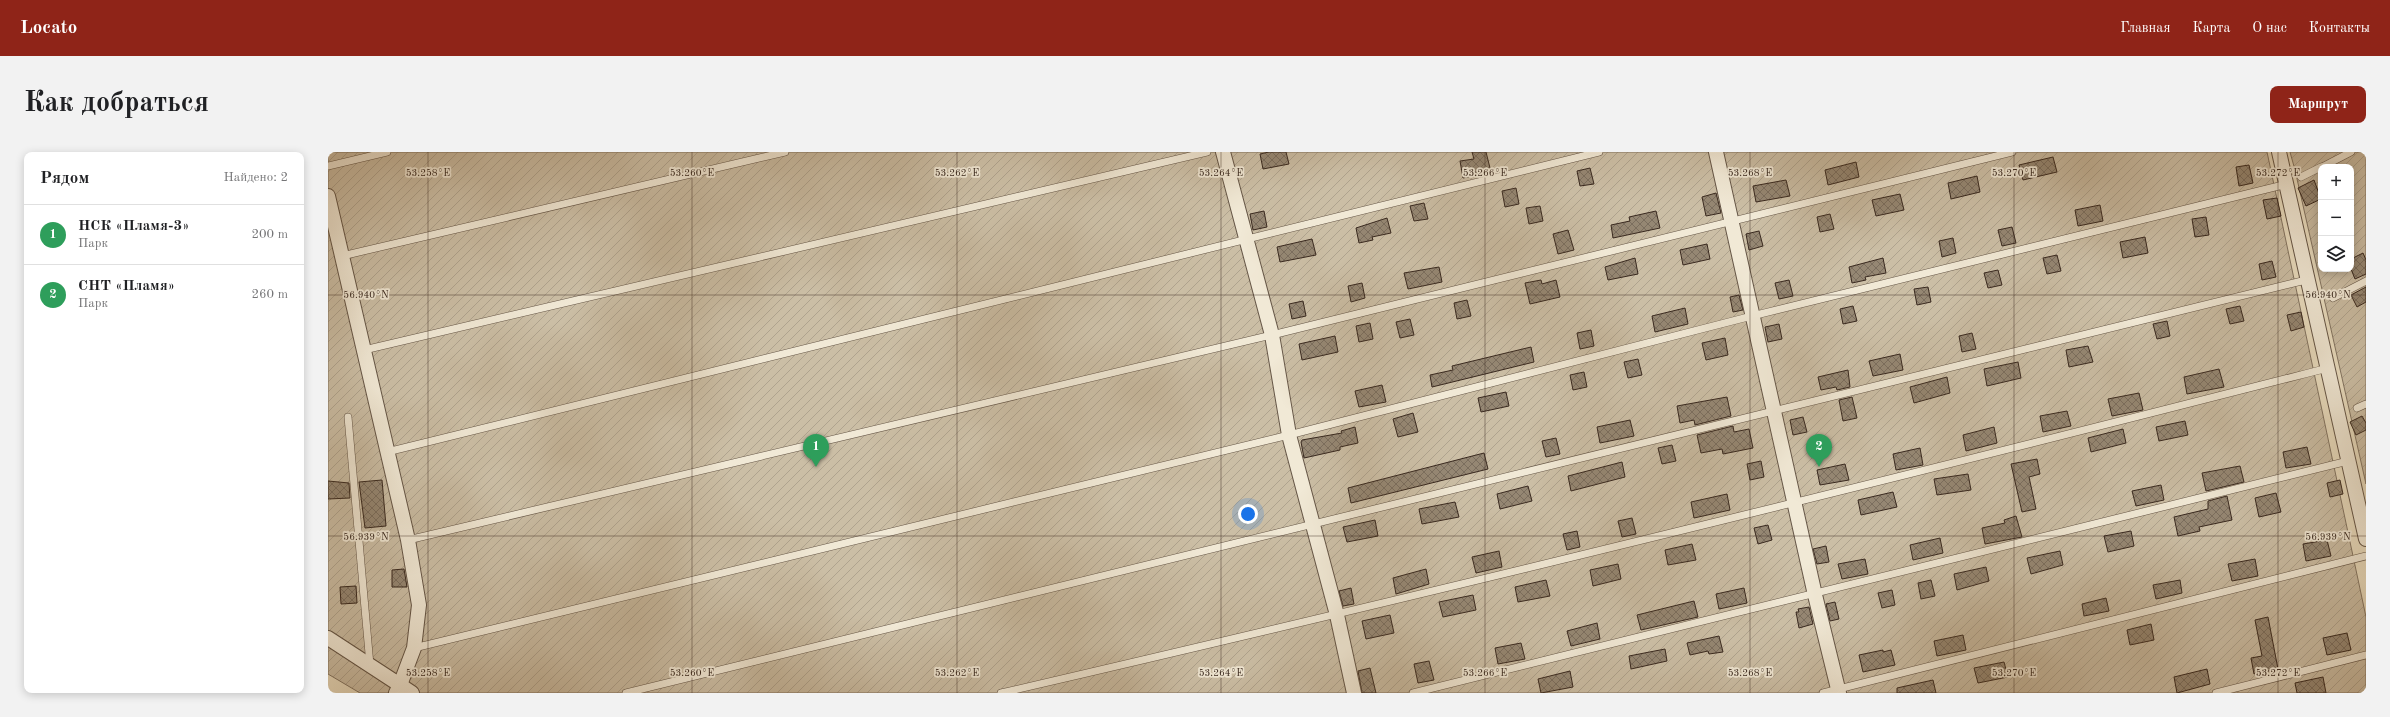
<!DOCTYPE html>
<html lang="ru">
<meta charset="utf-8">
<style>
body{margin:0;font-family:"Old Standard TT",serif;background:#f2f2f2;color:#202124}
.controls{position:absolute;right:12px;top:12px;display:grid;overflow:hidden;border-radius:8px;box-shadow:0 2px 10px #0003}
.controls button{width:36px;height:36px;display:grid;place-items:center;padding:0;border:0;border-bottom:1px solid #e0e0e0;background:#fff;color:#202124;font:20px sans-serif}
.you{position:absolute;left:920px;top:362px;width:14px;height:14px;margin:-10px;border:3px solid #fff;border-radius:50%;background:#1a73e8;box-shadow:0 0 0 6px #1a73e833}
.badge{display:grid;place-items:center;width:26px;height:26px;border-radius:50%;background:#8f2418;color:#fff;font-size:13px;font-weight:700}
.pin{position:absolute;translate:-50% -33px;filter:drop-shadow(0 1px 2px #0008)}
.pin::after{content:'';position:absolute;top:21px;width:14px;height:12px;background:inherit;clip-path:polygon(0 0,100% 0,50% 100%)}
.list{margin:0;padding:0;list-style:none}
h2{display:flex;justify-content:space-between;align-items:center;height:52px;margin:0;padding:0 16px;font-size:17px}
h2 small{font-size:13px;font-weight:400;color:#757577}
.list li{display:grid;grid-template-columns:26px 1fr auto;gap:12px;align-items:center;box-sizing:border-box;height:60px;padding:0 16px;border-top:1px solid #e0e0e0}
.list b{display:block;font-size:15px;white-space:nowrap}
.list p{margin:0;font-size:13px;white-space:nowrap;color:#757577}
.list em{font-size:13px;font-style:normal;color:#757577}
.icon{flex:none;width:22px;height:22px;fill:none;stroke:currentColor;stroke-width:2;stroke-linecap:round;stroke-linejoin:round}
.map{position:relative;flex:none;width:2038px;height:541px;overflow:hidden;border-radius:8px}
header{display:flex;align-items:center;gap:24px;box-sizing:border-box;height:56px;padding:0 20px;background:#8f2418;color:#fff}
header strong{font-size:19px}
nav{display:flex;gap:22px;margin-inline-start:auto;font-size:14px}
.intro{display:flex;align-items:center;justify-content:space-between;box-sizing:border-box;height:96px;padding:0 24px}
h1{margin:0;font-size:28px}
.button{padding:10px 18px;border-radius:8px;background:#8f2418;color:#fff;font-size:14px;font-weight:700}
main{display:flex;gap:24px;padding:0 24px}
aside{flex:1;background:#fff;border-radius:8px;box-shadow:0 2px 10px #0003}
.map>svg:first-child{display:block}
.garden{fill:url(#garden-furrows);stroke:#827462;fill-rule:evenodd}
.building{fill:url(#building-cross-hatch);stroke:#39291f}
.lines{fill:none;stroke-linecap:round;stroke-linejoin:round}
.lane-casing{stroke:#655647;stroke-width:8}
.street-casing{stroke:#655647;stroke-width:16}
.lane{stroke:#f1e9d6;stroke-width:7}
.street{stroke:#f1e9d6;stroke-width:14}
.ticks{fill:none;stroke:#39291f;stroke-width:1;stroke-opacity:0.45}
.ticks-label{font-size:10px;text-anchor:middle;fill:#39291f;stroke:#f1e9d6;stroke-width:3.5;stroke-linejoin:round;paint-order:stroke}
</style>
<header>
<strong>Locato</strong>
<nav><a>Главная</a><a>Карта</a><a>О нас</a><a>Контакты</a></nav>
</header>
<div class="intro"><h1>Как добраться</h1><a class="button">Маршрут</a></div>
<main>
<aside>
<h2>Рядом<small>Найдено: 2</small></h2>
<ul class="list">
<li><span class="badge" style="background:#2e9e5b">1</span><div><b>НСК «Пламя-3»</b><p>Парк</p></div><em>200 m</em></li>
<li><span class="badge" style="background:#2e9e5b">2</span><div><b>СНТ «Пламя»</b><p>Парк</p></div><em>260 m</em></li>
</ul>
</aside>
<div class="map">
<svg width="2038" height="541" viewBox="0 0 2038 541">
<defs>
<pattern id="garden-furrows" width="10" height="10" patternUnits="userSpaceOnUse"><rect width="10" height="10" fill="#cbbea5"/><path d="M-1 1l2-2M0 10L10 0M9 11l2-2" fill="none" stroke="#afa38e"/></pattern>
<pattern id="building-cross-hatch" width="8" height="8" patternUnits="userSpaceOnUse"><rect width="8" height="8" fill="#958773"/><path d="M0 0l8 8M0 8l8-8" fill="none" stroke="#7b6e5e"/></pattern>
</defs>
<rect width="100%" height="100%" fill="#e9ddc0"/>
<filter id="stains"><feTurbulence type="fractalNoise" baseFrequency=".005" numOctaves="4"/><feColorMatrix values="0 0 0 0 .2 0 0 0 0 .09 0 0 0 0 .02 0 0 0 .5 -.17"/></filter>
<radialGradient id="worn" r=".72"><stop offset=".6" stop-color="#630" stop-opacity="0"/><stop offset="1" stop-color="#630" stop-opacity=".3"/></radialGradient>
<!-- garden -->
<g class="garden">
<polygon points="0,0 1939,0 2038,465 2038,541 32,541 0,522"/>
<path d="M1962,0H2038V332L1967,18ZM1993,15H2023V117H1993Z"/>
</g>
<!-- building -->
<g class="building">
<polygon points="941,0 958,0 961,12 935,17 932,2"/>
<polygon points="1144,0 1158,0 1163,20 1135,26 1132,9 1146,7"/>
<polygon points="1725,5 1729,20 1695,28 1691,13"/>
<polygon points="1528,10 1531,25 1500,33 1497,18"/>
<polygon points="1921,13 1925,31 1911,34 1908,15"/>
<polygon points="1262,16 1266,32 1252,34 1249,19"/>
<polygon points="1649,24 1652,40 1623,47 1620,31"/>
<polygon points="1458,28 1462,44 1428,50 1425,34"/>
<polygon points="1986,28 1993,47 1978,54 1970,36"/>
<polygon points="1188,36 1191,52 1177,55 1174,39"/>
<polygon points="1388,41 1393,61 1378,64 1374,45"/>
<polygon points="1572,42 1576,58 1548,64 1544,48"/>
<polygon points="1949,46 1953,64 1939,67 1935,48"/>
<polygon points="1096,51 1100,67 1086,69 1082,54"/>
<polygon points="1772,53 1775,69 1750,74 1747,58"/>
<polygon points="1212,54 1215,69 1201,72 1198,56"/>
<polygon points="936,59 939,75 925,78 922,62"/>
<polygon points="1328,59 1332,76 1285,86 1283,73 1302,69 1301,65"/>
<polygon points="1502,62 1506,77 1492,80 1489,65"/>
<polygon points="1878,65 1881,83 1867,85 1864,67"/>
<polygon points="1059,66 1063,81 1044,85 1045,88 1031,91 1028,76"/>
<polygon points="1684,75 1688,91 1674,94 1670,78"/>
<polygon points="1240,78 1246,98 1230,102 1225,82"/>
<polygon points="1431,79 1435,94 1421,98 1418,82"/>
<polygon points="1817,85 1820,101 1795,106 1792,90"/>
<polygon points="1625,86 1628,101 1614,105 1611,89"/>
<polygon points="984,87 988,103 952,110 949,95"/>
<polygon points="1379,92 1382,107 1355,113 1352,98"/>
<polygon points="2035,101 2038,108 2038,122 2027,127 2023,117 2023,107"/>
<polygon points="1729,103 1733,119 1719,122 1715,106"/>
<polygon points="1307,106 1310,122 1280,128 1277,115"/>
<polygon points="1555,106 1558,121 1537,125 1538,128 1524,131 1521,115"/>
<polygon points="1944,109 1948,125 1934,128 1931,112"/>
<polygon points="1111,115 1114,130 1080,137 1076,121"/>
<polygon points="1670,118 1674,133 1660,136 1656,121"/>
<polygon points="1213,128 1214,132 1228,128 1232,145 1202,152 1197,131"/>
<polygon points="1461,128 1465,144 1451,147 1447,131"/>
<polygon points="1034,131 1037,146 1023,150 1020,134"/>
<polygon points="1600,135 1603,150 1589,153 1586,137"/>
<polygon points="2038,135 2038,150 2029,155 2023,143"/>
<polygon points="1411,143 1415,158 1405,160 1402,145"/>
<polygon points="1139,148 1143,164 1129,167 1126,151"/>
<polygon points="975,149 978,164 964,167 961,152"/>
<polygon points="1525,154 1529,169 1515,172 1512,157"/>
<polygon points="1912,154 1916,169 1902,172 1898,157"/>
<polygon points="1357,156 1360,172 1327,180 1324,164"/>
<polygon points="1973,160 1976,175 1963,179 1959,163"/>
<polygon points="1082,167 1086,183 1072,186 1068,170"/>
<polygon points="1839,169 1842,184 1829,187 1825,172"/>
<polygon points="1042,171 1045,187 1031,190 1028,174"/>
<polygon points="1451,172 1454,187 1440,190 1437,175"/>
<polygon points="1263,178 1266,194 1252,197 1249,181"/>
<polygon points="1644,181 1648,197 1634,200 1631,184"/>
<polygon points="1007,184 1010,200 974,208 971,192"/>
<polygon points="1397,186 1400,203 1378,208 1374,191"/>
<polygon points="1760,194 1765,210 1741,215 1738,198"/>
<polygon points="1203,195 1206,210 1104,235 1102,223 1125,218 1124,214"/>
<polygon points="1572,202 1575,218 1545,224 1541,209"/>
<polygon points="1310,207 1314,223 1300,226 1296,210"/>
<polygon points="1690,210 1693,226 1659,234 1656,217"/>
<polygon points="1891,217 1896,235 1859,242 1856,225"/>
<polygon points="1520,218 1522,235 1509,238 1508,235 1493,238 1490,225"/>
<polygon points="1256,220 1259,235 1245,238 1242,223"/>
<polygon points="1619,225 1622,241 1586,251 1582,235"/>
<polygon points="1054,233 1058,250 1031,255 1027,239"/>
<polygon points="1178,240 1181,254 1153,260 1150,246"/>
<polygon points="1811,241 1815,258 1784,264 1780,247"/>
<polygon points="1399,245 1403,264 1367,273 1366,268 1352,271 1349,254"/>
<polygon points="1524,245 1529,266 1515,269 1511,248"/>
<polygon points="1739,259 1743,274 1715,280 1712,264"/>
<polygon points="1085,261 1090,280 1070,285 1065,267"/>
<polygon points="2034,264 2038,271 2038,278 2028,283 2022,270"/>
<polygon points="1475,265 1479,280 1465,283 1462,268"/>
<polygon points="1302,268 1306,284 1272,291 1269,275"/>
<polygon points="1857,269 1860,283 1831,289 1828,275"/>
<polygon points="1405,274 1406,280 1421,277 1425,296 1395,302 1394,297 1373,301 1369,283"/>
<polygon points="1027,275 1030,291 1012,295 1012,298 976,306 973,290 974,288 1014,281 1013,279"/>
<polygon points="1666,275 1669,291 1638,299 1635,283"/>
<polygon points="1795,277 1798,291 1763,300 1760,286"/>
<polygon points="1228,286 1232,302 1218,305 1214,289"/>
<polygon points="1344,293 1348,309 1334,312 1330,296"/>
<polygon points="1979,295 1983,312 1958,316 1955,300"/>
<polygon points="1592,296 1595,313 1568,318 1565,302"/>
<polygon points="1156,301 1160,317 1023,351 1020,336"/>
<polygon points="1709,307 1712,322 1701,325 1708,357 1694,360 1683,312"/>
<polygon points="1433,309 1436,325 1422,328 1419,312"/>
<polygon points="1294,310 1297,325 1243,339 1240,324"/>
<polygon points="1517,312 1521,328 1492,333 1489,318"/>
<polygon points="1912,314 1916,330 1878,339 1874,321"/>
<polygon points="1640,322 1643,338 1609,343 1606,327"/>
<polygon points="54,328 58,374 37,376 31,330"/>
<polygon points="2012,328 2015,342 2002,345 1999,331"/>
<polygon points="0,329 21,331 22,346 0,347"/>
<polygon points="1833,333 1836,348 1808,354 1804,339"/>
<polygon points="1200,334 1204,349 1172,357 1169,342"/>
<polygon points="1565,340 1569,355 1533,363 1530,348"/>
<polygon points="1948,341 1953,360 1931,365 1927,346"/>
<polygon points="1399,342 1402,358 1366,366 1363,350"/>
<polygon points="1899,344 1904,368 1871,375 1872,379 1850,384 1846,365 1880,357 1880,349"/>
<polygon points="1127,350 1131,365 1094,372 1091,357"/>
<polygon points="1688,364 1694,385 1657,392 1654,376 1677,371 1676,368"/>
<polygon points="1304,366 1308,382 1294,385 1290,369"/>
<polygon points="1047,368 1050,384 1019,390 1015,375"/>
<polygon points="1440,373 1444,388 1430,392 1426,376"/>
<polygon points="1249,379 1252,395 1239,398 1235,382"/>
<polygon points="1803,379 1806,394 1780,400 1776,384"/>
<polygon points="1612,386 1615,401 1585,408 1582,393"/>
<polygon points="1999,388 2003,404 1978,409 1975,392"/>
<polygon points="1364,392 1368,408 1340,413 1337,398"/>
<polygon points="1498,394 1501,410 1489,412 1485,397"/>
<polygon points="1171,399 1174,415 1148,421 1144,405"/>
<polygon points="1732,399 1735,413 1703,422 1699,406"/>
<polygon points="1537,407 1540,422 1514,427 1510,412"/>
<polygon points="1927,407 1930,424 1904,429 1900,412"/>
<polygon points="1290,412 1293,427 1265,434 1262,418"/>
<polygon points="1658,415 1661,429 1629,438 1626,422"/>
<polygon points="76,417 79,435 64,435 64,418"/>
<polygon points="1098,417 1101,432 1068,442 1065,426"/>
<polygon points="1218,428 1222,444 1190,450 1187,435"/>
<polygon points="1603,428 1607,444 1593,447 1590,431"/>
<polygon points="1852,428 1854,441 1828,447 1825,433"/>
<polygon points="28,434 29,451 13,452 12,435"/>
<polygon points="1023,436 1026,452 1015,454 1011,439"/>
<polygon points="1416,436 1419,451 1391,457 1388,442"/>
<polygon points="1564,438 1567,453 1554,456 1550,441"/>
<polygon points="1145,443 1148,458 1115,465 1111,450"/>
<polygon points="1778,446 1781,459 1756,464 1754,452"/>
<polygon points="1366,449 1370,465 1313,478 1309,463"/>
<polygon points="1507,450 1511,467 1502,469 1498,452"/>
<polygon points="1481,455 1485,472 1471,476 1468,460 1471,460 1470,457"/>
<polygon points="1062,463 1066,481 1038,487 1034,469"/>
<polygon points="1940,465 1950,517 1926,522 1923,506 1934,504 1927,468"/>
<polygon points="1269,471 1272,487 1243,494 1239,479"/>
<polygon points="1823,472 1826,488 1802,493 1799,478"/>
<polygon points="2019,481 2023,498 1999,503 1995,486"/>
<polygon points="1635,483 1638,498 1609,504 1606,489"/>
<polygon points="1391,484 1395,500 1381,502 1380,499 1362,503 1359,491"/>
<polygon points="1193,491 1197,507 1170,512 1167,496"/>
<polygon points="1337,497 1339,509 1303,517 1301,504"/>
<polygon points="1555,498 1555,500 1563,498 1567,513 1535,520 1531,503"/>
<polygon points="1101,509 1106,528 1090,531 1086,512"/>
<polygon points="1676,510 1680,525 1650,531 1646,516"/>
<polygon points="1042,516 1048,541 1034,541 1030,519"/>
<polygon points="1879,517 1882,532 1849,541 1846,525"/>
<polygon points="1242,519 1245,535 1213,541 1210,527"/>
<polygon points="1995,525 1998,541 1969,541 1967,531"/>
<polygon points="1605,528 1608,541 1569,541 1569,536"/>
</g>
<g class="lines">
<defs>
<g id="lane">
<polyline points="0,14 59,0"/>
<polyline points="1994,15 2023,0"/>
<polyline points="1973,25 1993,15"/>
<polyline points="14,104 457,0"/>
<polyline points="2005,146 2038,129"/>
<polyline points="36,198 879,0"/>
<polyline points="2029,256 2038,252"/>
<polyline points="20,265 42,513"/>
<polyline points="59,300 1271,0"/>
<polyline points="80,388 944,183 1684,0"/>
<polyline points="86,496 961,283 1424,164 1959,32"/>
<polyline points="298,541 1978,128"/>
<path d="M673,541C1117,438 1559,329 2000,216"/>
<polyline points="1085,541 2020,309"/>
<polyline points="1495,541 2038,404"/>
<polyline points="1888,541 2038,503"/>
</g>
<g id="street">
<polyline points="895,0 944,183 961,283 1009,463 1026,541"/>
<polyline points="1388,0 1487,443 1511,541"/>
<polyline points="1951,0 2038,387"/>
<polyline points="0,44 80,388 91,453 86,496 72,533 0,486"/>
<polyline points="68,541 72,533 84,541"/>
</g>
</defs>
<!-- lane casing -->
<use href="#lane" class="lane-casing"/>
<!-- street casing -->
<use href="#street" class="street-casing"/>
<!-- lane -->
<use href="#lane" class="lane"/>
<!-- street -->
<use href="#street" class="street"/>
</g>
<!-- ticks -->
<path class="ticks" d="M100,0V541M364,0V541M629,0V541M893,0V541M1157,0V541M1422,0V541M1686,0V541M1950,0V541M0,143H2038M0,384H2038"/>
<g class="ticks-label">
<text x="100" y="24">53.258°E</text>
<text x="364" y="24">53.260°E</text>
<text x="629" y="24">53.262°E</text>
<text x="893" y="24">53.264°E</text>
<text x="1157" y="24">53.266°E</text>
<text x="1422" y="24">53.268°E</text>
<text x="1686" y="24">53.270°E</text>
<text x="1950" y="24">53.272°E</text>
<text x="38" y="146">56.940°N</text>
<text x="2000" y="146">56.940°N</text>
<text x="38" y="388">56.939°N</text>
<text x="2000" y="388">56.939°N</text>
<text x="100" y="524">53.258°E</text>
<text x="364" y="524">53.260°E</text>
<text x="629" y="524">53.262°E</text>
<text x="893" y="524">53.264°E</text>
<text x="1157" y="524">53.266°E</text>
<text x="1422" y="524">53.268°E</text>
<text x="1686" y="524">53.270°E</text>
<text x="1950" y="524">53.272°E</text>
</g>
<rect width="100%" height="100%" filter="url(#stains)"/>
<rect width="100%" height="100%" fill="url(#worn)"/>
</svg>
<div class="controls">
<button>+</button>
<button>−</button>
<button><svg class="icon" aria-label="layers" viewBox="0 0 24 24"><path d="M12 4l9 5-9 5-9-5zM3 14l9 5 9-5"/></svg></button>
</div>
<div class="you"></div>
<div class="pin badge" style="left:488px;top:315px;background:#2e9e5b">1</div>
<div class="pin badge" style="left:1491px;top:315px;background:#2e9e5b">2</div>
</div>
</main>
